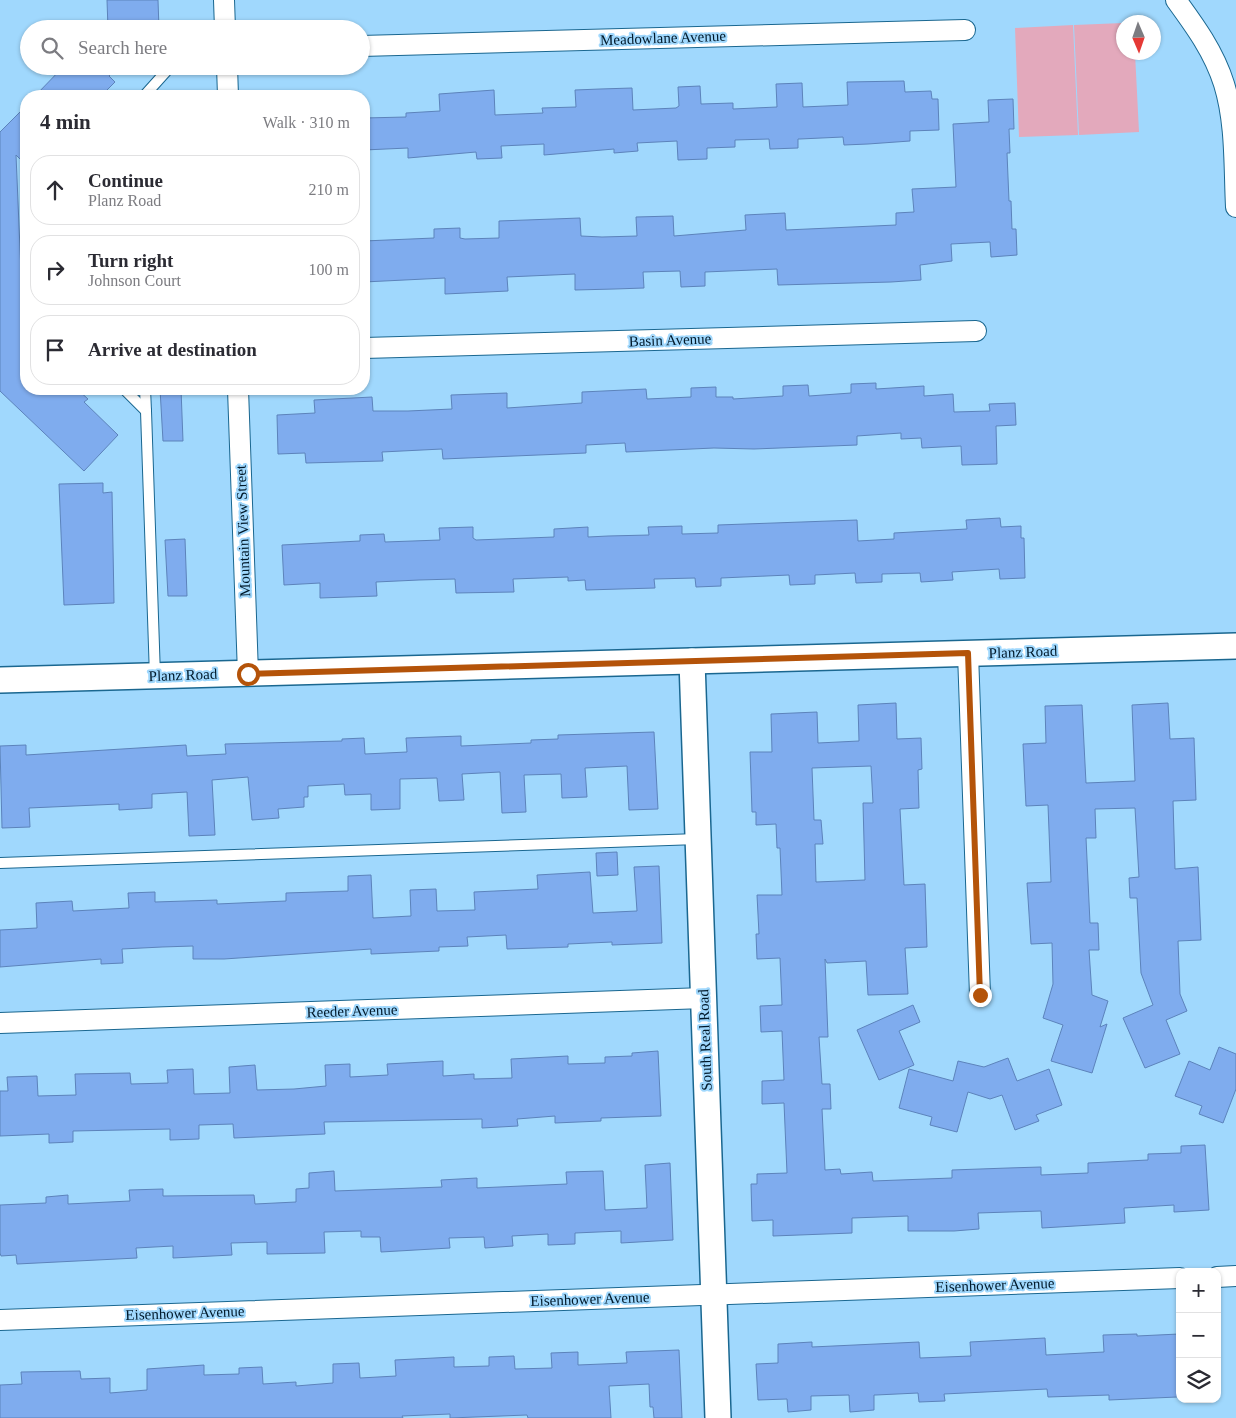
<!DOCTYPE html>
<meta charset="utf-8">
<style>
body{margin:0;font-family:Georgia,serif;background:#f7f7f7;color:#2b2b33}
.controls{position:absolute;right:15px;bottom:15px;display:grid;overflow:hidden;border-radius:10px;box-shadow:0 1px 4px #0004}
.controls button{width:45px;height:45px;display:grid;place-items:center;padding:0;border:0;border-bottom:1px solid #e1e1e2;background:#fff;color:#2b2b33;font:25px sans-serif}
.compass{position:absolute;left:1116px;top:15px;width:45px;height:45px;border-radius:50%;background:#fff;box-shadow:0 1px 4px #0004;rotate:178deg}
.stop{position:absolute;width:15px;height:15px;margin:-11px;border:4px solid #b45309;border-radius:50%;background:#fff}
.stop.end{background:#b45309;border-color:#fff;box-shadow:0 1px 5px #0008}
.list{margin:0;padding:0;list-style:none}
h2{display:flex;justify-content:space-between;align-items:center;height:65px;margin:0;padding:0 20px;font-size:21px}
h2 small{font-size:16px;font-weight:400;color:#7c7c81}
.list li{display:grid;grid-template-columns:32px 1fr auto;gap:15px;align-items:center;box-sizing:border-box;height:70px;margin:0 10px 10px;padding:0 10px;border:1px solid #e1e1e2;border-radius:20px}
.list b{display:block;font-size:19px;white-space:nowrap}
.list p{margin:0;font-size:16px;white-space:nowrap;color:#7c7c81}
.list em{font-size:16px;font-style:normal;color:#7c7c81}
.icon{flex:none;width:28px;height:28px;fill:none;stroke:currentColor;stroke-width:2;stroke-linecap:round;stroke-linejoin:round}
.map{position:relative;flex:none;width:1236px;height:1418px;overflow:hidden}
.search{position:absolute;background:#fff;box-shadow:0 1px 4px #0004;left:20px;top:20px;width:350px;height:55px;display:flex;align-items:center;gap:12px;box-sizing:border-box;padding:0 18px;border-radius:28px;color:#7c7c81;font-size:19px}
.panel{position:absolute;background:#fff;box-shadow:0 1px 4px #0004;left:20px;top:90px;width:350px;height:305px;border-radius:20px}
.map>svg:first-child{display:block}
.green{fill:#e3a9bc}
.building{fill:#7facee;stroke:#5c83bb;fill-rule:evenodd}
.lines{fill:none;stroke-linecap:round;stroke-linejoin:round}
.service-casing{stroke:#1a6790;stroke-width:12}
.minor-casing{stroke:#1a6790;stroke-width:22}
.tertiary-casing{stroke:#1a6790;stroke-width:28}
.service{stroke:#fff;stroke-width:10}
.minor{stroke:#fff;stroke-width:20}
.tertiary{stroke:#fff;stroke-width:25}
.route{stroke:#b45309;stroke-width:6}
.labels{text-anchor:middle;stroke-width:4;stroke-linejoin:round;paint-order:stroke}
.street-label{font-size:15px;fill:#00192a;stroke:#a0d8fd}
</style>
<div class="map">
<svg width="1236" height="1418" viewBox="0 0 1236 1418">
<rect width="100%" height="100%" fill="#a0d8fd"/>
<!-- green -->
<g class="green">
<polygon points="1123,23 1124,52 1135,53 1139,132 1079,135 1074,25"/>
<polygon points="1073,25 1078,135 1019,137 1015,28"/>
</g>
<!-- building -->
<g class="building">
<polygon points="107,0 158,0 159,29 108,29"/>
<polygon points="64,66 118,66 109,76 115,82 101,96 35,96"/>
<polygon points="904,81 905,92 931,91 932,99 938,99 939,130 910,131 910,141 868,144 844,145 843,137 800,139 798,139 798,148 770,149 769,139 735,140 735,147 707,148 707,159 678,160 677,141 637,143 638,151 614,153 614,149 544,155 544,144 501,146 502,158 477,159 476,152 408,158 408,148 364,150 364,118 406,117 406,113 440,111 439,94 494,90 495,115 543,113 542,108 576,107 575,90 600,89 632,88 633,110 676,108 679,106 678,87 700,86 701,104 733,103 733,109 777,107 776,84 802,83 803,107 848,105 847,82"/>
<polygon points="1013,99 1014,129 1009,129 1010,153 1007,153 1009,201 1011,201 1012,229 1016,229 1017,255 991,257 990,242 951,244 952,261 920,265 921,280 891,282 778,285 777,269 705,272 705,286 681,287 680,271 643,272 644,288 615,289 575,290 575,274 507,277 508,291 445,294 445,278 364,282 364,241 434,238 434,229 460,228 460,238 465,239 499,238 499,221 580,218 581,236 602,237 637,236 636,217 673,216 674,236 746,230 745,215 785,213 786,230 896,225 896,213 914,212 912,189 956,187 953,124 989,122 988,100"/>
<polygon points="26,106 26,165 16,155 26,389 77,389 88,399 84,402 118,435 84,471 0,391 0,132"/>
<polygon points="876,383 876,389 924,386 924,396 953,394 954,412 990,411 989,404 1015,403 1016,425 996,426 997,464 962,465 961,446 922,448 921,438 901,439 901,433 857,436 857,445 754,449 714,448 626,452 625,443 586,445 586,453 443,459 442,449 382,452 383,461 306,463 305,453 278,454 277,415 315,413 314,400 372,397 373,411 408,411 452,409 451,395 507,393 507,408 582,403 582,392 646,389 647,399 691,397 691,388 716,387 716,397 733,397 733,399 783,396 783,386 808,385 809,396 851,393 851,384"/>
<polygon points="160,389 181,389 183,441 163,441"/>
<polygon points="103,483 103,493 112,492 114,603 64,605 59,484"/>
<polygon points="1000,518 1001,527 1021,526 1021,538 1024,538 1025,578 1000,579 999,569 952,572 953,580 921,582 920,573 882,574 882,582 856,583 855,573 815,575 815,584 790,585 789,575 721,578 721,586 696,587 695,578 654,579 655,588 586,590 585,580 568,581 568,577 513,579 514,592 456,593 455,579 419,580 376,582 377,596 320,598 320,583 284,585 282,545 360,541 360,535 384,534 385,542 440,540 439,528 473,527 473,538 476,540 554,537 554,529 588,527 588,537 608,536 649,535 648,527 682,526 682,534 718,533 718,525 857,520 858,541 894,539 894,533 967,529 966,520"/>
<polygon points="185,539 187,596 168,596 165,540"/>
<path d="M896,703L897,739L921,738L922,769L918,770L919,808L900,809L904,885L925,884L927,947L905,948L908,994L868,995L866,961L827,963L825,959L828,1037H819L822,1084H830L831,1109H822L825,1170L840,1169L841,1174L872,1172L873,1181L952,1178V1170L1008,1168L1041,1167V1175L1088,1173V1163L1148,1160V1154L1181,1153V1146L1205,1145L1209,1210L1174,1212V1205L1124,1208L1125,1223L1042,1228L1041,1211L978,1213L979,1229L954,1231H908V1216L852,1218V1233L773,1236V1220L752,1221L751,1184H757V1174L787,1173L784,1103L762,1104V1081L784,1080L782,1031L761,1032L760,1006L782,1005L780,958L757,959L756,934H759L757,895H782L780,848H777L776,824L756,825V812H752L750,752H772L771,714L817,712L818,743L859,741L858,705ZM871,766L873,803H863L865,880L816,882L815,844H823L821,820H814L812,768Z"/>
<polygon points="1168,703 1170,739 1194,738 1196,800 1173,801 1175,869 1198,867 1201,940 1178,941 1180,994 1187,1011 1166,1020 1180,1054 1145,1068 1123,1018 1153,1005 1141,973 1137,898 1130,898 1129,878 1139,877 1135,808 1095,809 1096,838 1086,838 1090,923 1098,923 1099,950 1089,950 1092,995 1108,1001 1100,1027 1107,1024 1092,1073 1051,1061 1063,1025 1043,1018 1053,984 1052,943 1031,944 1027,883 1051,882 1048,805 1026,806 1023,744 1046,743 1045,706 1082,705 1086,783 1135,781 1132,705"/>
<polygon points="654,732 658,809 629,810 627,766 585,768 587,797 562,798 561,774 524,775 526,812 502,813 500,772 462,774 464,800 439,801 437,778 400,779 400,809 371,810 371,794 345,795 344,784 308,786 308,797 304,797 304,807 278,809 279,818 252,820 248,777 212,780 215,835 189,836 187,792 152,794 152,808 119,810 119,804 29,808 30,827 2,828 0,746 26,745 26,755 186,745 187,756 226,754 225,744 342,741 342,739 364,738 365,754 407,752 406,738 461,736 461,746 531,743 531,740 558,739 558,735"/>
<polygon points="617,852 618,875 597,876 596,853"/>
<polygon points="659,866 662,943 612,945 612,942 568,944 568,947 507,949 506,935 467,937 468,946 439,947 439,951 371,954 371,949 224,959 193,959 193,946 162,947 122,949 123,963 101,964 101,959 0,967 0,930 37,928 36,903 72,901 73,911 129,908 128,893 155,892 155,902 217,900 217,904 286,901 286,893 348,891 348,876 371,875 373,918 411,916 410,890 436,889 437,911 475,910 474,892 538,889 537,875 590,872 593,913 637,911 634,867"/>
<polygon points="913,1005 920,1022 899,1031 914,1065 879,1080 857,1030"/>
<polygon points="1219,1047 1236,1054 1236,1089 1223,1123 1199,1114 1202,1106 1175,1096 1189,1061 1210,1070"/>
<polygon points="658,1051 661,1116 601,1118 601,1121 555,1123 555,1116 517,1119 518,1126 482,1128 482,1119 324,1122 325,1134 234,1138 233,1124 199,1125 199,1139 170,1140 170,1129 73,1131 73,1142 49,1143 49,1134 0,1136 0,1091 8,1091 7,1077 37,1076 38,1096 76,1095 75,1074 130,1073 131,1084 168,1083 167,1070 193,1069 194,1094 230,1093 229,1067 255,1065 257,1090 294,1089 326,1086 325,1065 350,1064 350,1077 388,1075 387,1064 443,1061 443,1076 474,1074 474,1079 512,1078 511,1059 568,1056 568,1064 605,1063 605,1057 632,1056 632,1053"/>
<polygon points="1008,1058 1017,1081 1049,1069 1062,1105 1036,1115 1039,1121 1015,1130 1002,1095 990,1099 968,1092 957,1132 930,1125 932,1117 899,1108 909,1069 953,1081 958,1061 984,1067"/>
<polygon points="670,1163 673,1240 621,1243 621,1231 575,1233 575,1244 548,1245 548,1234 512,1236 513,1246 485,1248 484,1237 449,1238 450,1248 381,1252 380,1237 361,1237 361,1231 324,1232 325,1253 267,1254 267,1242 231,1243 232,1255 173,1258 173,1246 136,1248 137,1258 17,1264 16,1255 1,1256 0,1253 0,1205 46,1203 46,1197 68,1195 68,1204 130,1201 129,1190 163,1189 163,1196 254,1195 255,1204 296,1202 296,1189 309,1188 309,1173 334,1171 335,1191 442,1187 441,1180 477,1178 477,1188 567,1184 566,1172 603,1171 605,1210 647,1208 645,1165"/>
<polygon points="1137,1334 1137,1336 1179,1334 1180,1393 1177,1393 1177,1397 1109,1400 1109,1395 1048,1397 1047,1389 944,1394 945,1401 919,1402 918,1393 876,1395 874,1395 874,1410 850,1412 849,1395 811,1396 811,1410 788,1412 787,1399 758,1400 756,1364 778,1363 778,1344 812,1342 812,1347 919,1342 920,1358 971,1356 970,1342 1045,1338 1046,1355 1104,1352 1103,1335"/>
<polygon points="679,1350 682,1418 654,1418 653,1407 650,1407 649,1384 609,1386 611,1418 528,1418 527,1415 450,1418 450,1414 402,1416 403,1418 0,1418 0,1385 22,1384 21,1372 80,1371 81,1379 110,1378 110,1393 147,1390 147,1369 204,1365 204,1375 239,1374 239,1368 262,1367 263,1384 296,1382 296,1386 333,1383 333,1364 359,1363 360,1378 396,1376 395,1360 454,1357 454,1367 489,1366 489,1357 514,1356 515,1369 552,1368 551,1353 578,1352 578,1365 627,1363 626,1352"/>
</g>
<g class="lines">
<defs>
<g id="service">
<polyline points="144,96 171,66"/>
<polyline points="124,389 146,411 155,676"/>
<polyline points="145,389 146,411"/>
<polyline points="0,863 698,839"/>
</g>
<g id="minor">
<polyline points="224,0 225,29"/>
<path d="M1176,0C1195,26 1214,52 1224,84C1236,123 1234,166 1236,207"/>
<polyline points="361,46 965,30"/>
<polyline points="227,66 228,96"/>
<polyline points="364,348 976,331"/>
<polyline points="238,389 248,674"/>
<polyline points="968,653 980,995"/>
<polyline points="0,1023 704,998"/>
<polyline points="1217,1277 1236,1276"/>
<polyline points="0,1320 1180,1278"/>
</g>
<g id="tertiary">
<polyline points="692,661 718,1418"/>
<polyline points="0,680 1236,646"/>
</g>
</defs>
<!-- service casing -->
<use href="#service" class="service-casing"/>
<!-- minor casing -->
<use href="#minor" class="minor-casing"/>
<!-- tertiary casing -->
<use href="#tertiary" class="tertiary-casing"/>
<!-- service -->
<use href="#service" class="service"/>
<!-- minor -->
<use href="#minor" class="minor"/>
<!-- tertiary -->
<use href="#tertiary" class="tertiary"/>
</g>
<g class="lines">
<!-- route -->
<polyline class="route" points="248,674 968,653 980,995"/>
</g>
<g class="labels">
<!-- street labels -->
<g class="street-label">
<text transform="translate(663 38) rotate(-2)" y="5">Meadowlane Avenue</text>
<text transform="translate(670 340) rotate(-2)" y="5">Basin Avenue</text>
<text transform="translate(243 531) rotate(-92)" y="5">Mountain View Street</text>
<text transform="translate(1023 652) rotate(-2)" y="5">Planz Road</text>
<text transform="translate(183 675) rotate(-2)" y="5">Planz Road</text>
<text transform="translate(352 1011) rotate(-2)" y="5">Reeder Avenue</text>
<text transform="translate(705 1040) rotate(-92)" y="5">South Real Road</text>
<text transform="translate(995 1285) rotate(-2)" y="5">Eisenhower Avenue</text>
<text transform="translate(590 1299) rotate(-2)" y="5">Eisenhower Avenue</text>
<text transform="translate(185 1313) rotate(-2)" y="5">Eisenhower Avenue</text>
</g>
</g>
</svg>
<div class="controls">
<button>+</button>
<button>−</button>
<button><svg class="icon" aria-label="layers" viewBox="0 0 24 24"><path d="M12 4l9 5-9 5-9-5zM3 14l9 5 9-5"/></svg></button>
</div>
<svg class="compass" viewBox="-18 -18 36 36"><path d="M0-13l5 13h-10z" fill="#e53935"/><path d="M0 13l5-13h-10z" fill="#7c7c81"/></svg>
<div class="stop" style="left:248px;top:674px"></div>
<div class="stop end" style="left:980px;top:995px"></div>
<div class="search"><svg class="icon" aria-label="search" viewBox="0 0 24 24"><circle cx="10" cy="10" r="6"/><path d="M15 15l6 6"/></svg>Search here</div>
<section class="panel">
<h2>4 min<small>Walk · 310 m</small></h2>
<ul class="list">
<li><svg class="icon" aria-label="ahead" viewBox="0 0 24 24"><path d="M12 20V5M6 11l6-6 6 6"/></svg><div><b>Continue</b><p>Planz Road</p></div><em>210 m</em></li>
<li><svg class="icon" aria-label="right" viewBox="0 0 24 24"><path d="M7 20v-9h11M14 6l5 5-5 5"/></svg><div><b>Turn right</b><p>Johnson Court</p></div><em>100 m</em></li>
<li><svg class="icon" aria-label="arrive" viewBox="0 0 24 24"><path d="M6 21V4h12l-3 4 3 4H6"/></svg><div><b>Arrive at destination</b></div></li>
</ul>
</section>
</div>
